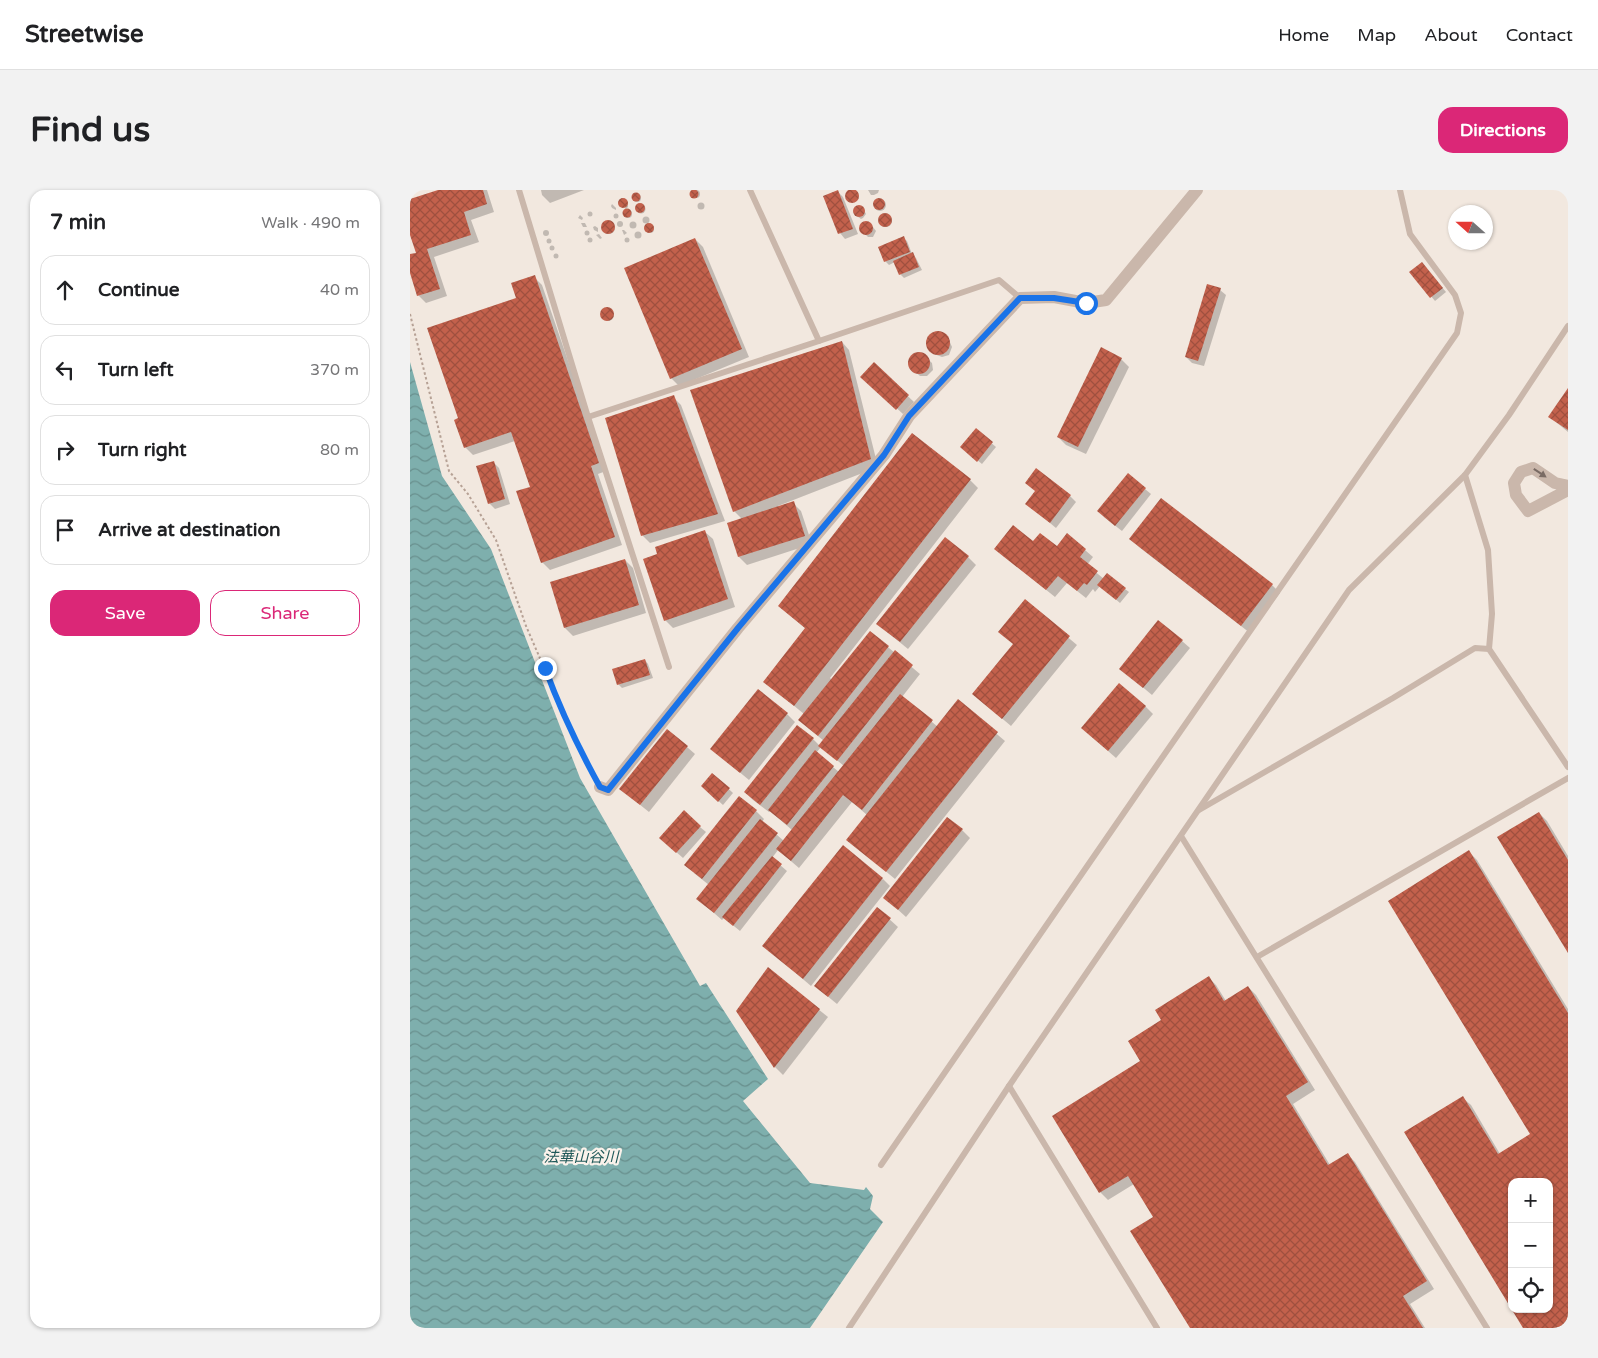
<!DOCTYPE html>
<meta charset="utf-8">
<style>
body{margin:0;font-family:"Varela Round","Noto Sans JP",sans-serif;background:#f2f2f2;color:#202124}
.controls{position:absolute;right:15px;bottom:15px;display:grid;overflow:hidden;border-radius:10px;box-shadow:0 1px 4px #0004}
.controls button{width:45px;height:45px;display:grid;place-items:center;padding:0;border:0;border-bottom:1px solid #e0e0e0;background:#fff;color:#202124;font:25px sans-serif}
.compass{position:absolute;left:1038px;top:15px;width:45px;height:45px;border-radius:50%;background:#fff;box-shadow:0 1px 4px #0004;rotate:291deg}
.stop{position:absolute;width:15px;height:15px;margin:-11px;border:4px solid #1a73e8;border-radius:50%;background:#fff}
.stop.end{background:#1a73e8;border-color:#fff;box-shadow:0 1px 5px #0008}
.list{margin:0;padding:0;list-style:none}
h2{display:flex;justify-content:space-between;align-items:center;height:65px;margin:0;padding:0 20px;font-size:21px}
h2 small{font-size:16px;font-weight:400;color:#757577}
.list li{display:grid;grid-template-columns:32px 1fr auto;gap:15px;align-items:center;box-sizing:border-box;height:70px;margin:0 10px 10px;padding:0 10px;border:1px solid #e0e0e0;border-radius:15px}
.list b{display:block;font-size:19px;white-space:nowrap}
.list em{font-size:16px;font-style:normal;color:#757577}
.actions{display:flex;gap:10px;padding:15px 20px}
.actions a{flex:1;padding:11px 0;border:1px solid #db2777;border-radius:15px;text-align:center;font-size:18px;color:#db2777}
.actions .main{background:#db2777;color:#fff}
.icon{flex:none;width:28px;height:28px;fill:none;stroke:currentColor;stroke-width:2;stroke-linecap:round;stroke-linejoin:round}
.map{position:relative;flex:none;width:1158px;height:1138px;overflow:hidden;border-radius:15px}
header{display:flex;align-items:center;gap:30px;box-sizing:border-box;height:70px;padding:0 25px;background:#fff;border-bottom:1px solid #e0e0e0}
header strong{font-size:24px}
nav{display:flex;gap:28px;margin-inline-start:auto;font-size:18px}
.intro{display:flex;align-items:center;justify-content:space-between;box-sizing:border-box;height:120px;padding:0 30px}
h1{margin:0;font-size:35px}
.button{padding:12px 22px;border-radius:15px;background:#db2777;color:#fff;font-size:18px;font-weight:700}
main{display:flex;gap:30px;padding:0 30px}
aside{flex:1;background:#fff;border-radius:15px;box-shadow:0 1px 4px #0004}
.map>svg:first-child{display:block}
.water{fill:url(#water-waves)}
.shadow{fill:#0003;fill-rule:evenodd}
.building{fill:url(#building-cross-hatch);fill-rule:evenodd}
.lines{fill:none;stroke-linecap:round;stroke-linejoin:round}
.path{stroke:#b6a195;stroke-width:2;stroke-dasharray:2.5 2.5;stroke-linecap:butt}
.service{stroke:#cab7ab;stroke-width:6}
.minor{stroke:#cab7ab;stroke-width:12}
.tertiary{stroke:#cab7ab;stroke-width:12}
.oneway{fill:#7a6b64}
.route{stroke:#1a73e8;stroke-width:6}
.labels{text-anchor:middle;stroke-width:4.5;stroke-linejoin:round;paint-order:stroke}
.water-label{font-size:15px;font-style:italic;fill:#205959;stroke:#faf2eb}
</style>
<header>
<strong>Streetwise</strong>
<nav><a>Home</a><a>Map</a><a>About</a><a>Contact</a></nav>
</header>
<div class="intro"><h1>Find us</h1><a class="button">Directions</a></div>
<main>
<aside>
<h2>7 min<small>Walk · 490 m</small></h2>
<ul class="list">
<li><svg class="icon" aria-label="ahead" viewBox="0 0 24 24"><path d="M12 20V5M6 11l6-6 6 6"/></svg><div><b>Continue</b></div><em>40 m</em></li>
<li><svg class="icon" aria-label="left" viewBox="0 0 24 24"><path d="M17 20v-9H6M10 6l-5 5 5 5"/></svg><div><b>Turn left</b></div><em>370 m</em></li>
<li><svg class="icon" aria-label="right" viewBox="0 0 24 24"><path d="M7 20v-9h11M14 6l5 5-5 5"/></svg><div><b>Turn right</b></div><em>80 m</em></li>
<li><svg class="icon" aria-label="arrive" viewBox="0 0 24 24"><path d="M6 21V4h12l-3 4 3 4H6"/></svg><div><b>Arrive at destination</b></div></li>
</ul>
<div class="actions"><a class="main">Save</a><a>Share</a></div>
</aside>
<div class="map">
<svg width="1158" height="1138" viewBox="0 0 1158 1138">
<defs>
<pattern id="water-waves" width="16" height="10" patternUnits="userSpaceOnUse" patternTransform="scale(1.25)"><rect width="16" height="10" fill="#7eafad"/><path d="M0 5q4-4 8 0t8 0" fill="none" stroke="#688f8d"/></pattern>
<pattern id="building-cross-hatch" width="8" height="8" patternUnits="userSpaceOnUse" patternTransform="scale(1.25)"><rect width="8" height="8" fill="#c3614c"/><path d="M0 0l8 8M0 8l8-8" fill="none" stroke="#9f503f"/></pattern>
</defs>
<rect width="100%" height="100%" fill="#f2e8df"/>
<!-- water -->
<polygon class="water" points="0,172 32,286 81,359 170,588 290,796 296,793 358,889 333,911 400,993 454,1000 456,997 463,1006 460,1019 473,1032 400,1138 0,1138"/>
<!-- shadow -->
<g class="shadow">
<circle cx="443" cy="6" r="6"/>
<polygon points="32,0 77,0 84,22 61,30 69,52 24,67 37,106 16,113 8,105 0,79 0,66 7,63 0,41 0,10"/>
<polygon points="131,0 174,0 140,13 132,5"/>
<polygon points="458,0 469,0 468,3 464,5 461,5"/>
<circle cx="286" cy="4" r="4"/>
<polygon points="427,1 433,7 448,44 435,49 430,43 415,6"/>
<circle cx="227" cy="8" r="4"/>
<polygon points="213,9 218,14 218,17 216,19 210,14 210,11"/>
<circle cx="470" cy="15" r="6"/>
<circle cx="291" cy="16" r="3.5"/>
<polygon points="202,14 206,18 206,20 202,18 201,16"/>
<circle cx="231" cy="19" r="4.5"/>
<polygon points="449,16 455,22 456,24 453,28 451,29 444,24 445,19"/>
<circle cx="218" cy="24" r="4"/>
<circle cx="180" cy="24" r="2.5"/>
<circle cx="206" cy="26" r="2.5"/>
<polygon points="170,25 173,28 172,30 168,28"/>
<circle cx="476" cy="31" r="6"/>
<circle cx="236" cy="30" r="3.5"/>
<circle cx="210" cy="34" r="3"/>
<circle cx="223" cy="35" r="3.5"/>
<polygon points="457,32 459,32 466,41 463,47 458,47 450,39 452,34"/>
<circle cx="199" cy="38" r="6"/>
<polygon points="171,33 175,33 177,37 173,37"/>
<circle cx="240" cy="39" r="4"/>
<polygon points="185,36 188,38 188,42 184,40 183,37"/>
<circle cx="136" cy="43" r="3"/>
<polygon points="212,40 214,40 217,43 214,45"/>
<circle cx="177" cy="43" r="2.5"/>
<circle cx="228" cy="45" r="3.5"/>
<polygon points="189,44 192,48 190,49 186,45"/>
<circle cx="217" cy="50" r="2.5"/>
<circle cx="180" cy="50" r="2.5"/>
<polygon points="493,48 497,51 502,64 506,68 512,80 494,88 490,84 485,72 479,75 475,71"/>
<circle cx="139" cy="51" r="2.5"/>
<polygon points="285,49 293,57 339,167 269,196 261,188"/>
<circle cx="142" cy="58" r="2.5"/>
<circle cx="146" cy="66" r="2.5"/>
<polygon points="1015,77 1036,102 1025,111 1001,82"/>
<polygon points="124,87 132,95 196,281 188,284 212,355 140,380 132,372 121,297 105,251 63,265 55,257 107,109"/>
<polygon points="810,100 816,105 794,176 782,173 776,167"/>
<circle cx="198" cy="125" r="6"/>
<polygon points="528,142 535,146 539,150 542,157 539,165 532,167 524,164 520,160 517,152 521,145"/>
<polygon points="432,152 439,160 468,277 368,316 369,318 383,313 391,321 402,354 337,375 329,367 319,334 332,329 324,321"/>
<polygon points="505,164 512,164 522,173 523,180 517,186 510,186 500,177 500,170"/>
<polygon points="711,169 719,177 676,264 656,255 648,247"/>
<polygon points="464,174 504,212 493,224 458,192"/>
<polygon points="1158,201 1158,242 1140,227"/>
<polygon points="263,207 271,215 315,331 240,353 232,345"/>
<polygon points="566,240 586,257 572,274 555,260"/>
<path d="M503,245L560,290L568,298L420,488L422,490L460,442L510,484L492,507L528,537L548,511L595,551L485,689L438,650L457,625L442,612L389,678L368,660L362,668L377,681L330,741L314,728L312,730L288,709L299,695L284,683L330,608L346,621L354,629L352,632L374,651L382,640L360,621L359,622L343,610L335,602L403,549L410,556L414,551L398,538L394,524L355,492L396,439L369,416ZM411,557L434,576L429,582L406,563Z"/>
<polygon points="83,272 89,278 100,314 85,319 79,313"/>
<polygon points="735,299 741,304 712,341 694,327"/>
<polygon points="660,306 666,312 646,338 617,314"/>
<polygon points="751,310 862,395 870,403 840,443 729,357 721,349"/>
<polygon points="295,342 303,349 325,417 263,438 255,430 249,365"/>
<polygon points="623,353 647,358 675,360 683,367 677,375 694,389 715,399 719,402 710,413 690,396 685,402 683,399 676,408 657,393 645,407 594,366"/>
<polygon points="558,367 566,375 498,459 476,441"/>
<polygon points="215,370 223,378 236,423 163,446 155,438 142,393"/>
<polygon points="615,411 667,455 601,536 563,504 604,454"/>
<polygon points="772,451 780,458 742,505 710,478"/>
<polygon points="235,470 238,474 243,488 212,498 208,494"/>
<polygon points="735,516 743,524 706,568 681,546"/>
<polygon points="377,524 385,532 339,590 310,566"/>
<polygon points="277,557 285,564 239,622 219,606"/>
<polygon points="303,584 323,603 313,615 292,596"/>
<polygon points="1129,623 1137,631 1158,666 1158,761 1089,648"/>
<polygon points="290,637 296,642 273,668 256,653"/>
<polygon points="552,640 560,648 496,727 475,708"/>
<polygon points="1059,662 1067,670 1158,819 1158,1138 1114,1138 1103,1119 1139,1119 1139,992 995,943 1053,908 1061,915 1090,964 1122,945"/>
<polygon points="473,689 480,696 401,796 354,756"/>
<polygon points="467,718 488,737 427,814 405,796"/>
<polygon points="358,779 418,827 373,885 365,877 327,821"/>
<polygon points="799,788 806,795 816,811 838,797 846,805 905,900 883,914 920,975 937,964 945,972 1024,1099 1000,1114 1015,1138 782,1138 722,1041 745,1027 724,994 698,1010 690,1002 644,926 732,871 753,831"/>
</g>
<!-- building -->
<g class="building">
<circle cx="442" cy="6" r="7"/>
<circle cx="284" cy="4" r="4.5"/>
<polygon points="28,0 73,0 77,14 54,22 61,45 17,59 30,99 7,106 0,83 0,64 6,63 0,45 0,9"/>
<polygon points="428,0 443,39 428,44 413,6"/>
<circle cx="226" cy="7" r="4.5"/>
<circle cx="469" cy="14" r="6"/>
<circle cx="213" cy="13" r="5"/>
<circle cx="230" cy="18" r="5"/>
<circle cx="449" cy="21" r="6"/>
<circle cx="217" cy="23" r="4.5"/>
<circle cx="475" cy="30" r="7"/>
<circle cx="198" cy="37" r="7"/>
<circle cx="456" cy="38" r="7"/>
<circle cx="239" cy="38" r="5"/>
<polygon points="494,46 500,62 474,72 468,57"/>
<polygon points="285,48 332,159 260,189 214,78"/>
<polygon points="503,62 509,77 489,85 483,71"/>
<polygon points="1012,72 1033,98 1020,108 999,82"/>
<polygon points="125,85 189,273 181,276 205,347 131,373 106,301 120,297 101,242 54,258 44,230 48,228 17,138 106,108 101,93"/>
<polygon points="797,94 811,98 788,171 775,167"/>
<circle cx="197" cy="124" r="7"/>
<circle cx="528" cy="153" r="12"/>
<polygon points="432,151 461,269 323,322 280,200"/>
<polygon points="691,157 712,168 668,257 647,247"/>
<circle cx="509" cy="173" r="11"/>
<polygon points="464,172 499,205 486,220 450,187"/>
<polygon points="1158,198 1158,240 1138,227"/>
<polygon points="264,205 308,324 231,346 195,228"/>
<polygon points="566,238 583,252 567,272 550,257"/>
<polygon points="502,243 561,289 384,516 353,492 395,438 368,416"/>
<polygon points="84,271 95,309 78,314 66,276"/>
<polygon points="626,278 661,305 640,333 615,314 625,301 615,293"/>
<polygon points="718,283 736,298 705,336 687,321"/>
<polygon points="751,308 863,394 831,436 719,349"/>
<polygon points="384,311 395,346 328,367 317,333"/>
<polygon points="603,335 623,351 630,343 647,356 657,343 676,359 670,367 688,381 677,395 674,393 667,401 648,386 636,400 584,359"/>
<polygon points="295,340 318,409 254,431 233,369 247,364 245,357"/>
<polygon points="535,347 559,366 490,452 466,434"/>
<polygon points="215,369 229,415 154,438 140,392"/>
<polygon points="697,383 716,398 706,410 687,395"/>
<polygon points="615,409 660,446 592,529 562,504 603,454 588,442"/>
<polygon points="748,430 773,450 733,498 709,479"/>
<polygon points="460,441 479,456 408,546 388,530"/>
<polygon points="485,460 503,475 427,571 408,556"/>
<polygon points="235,469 240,485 207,495 202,479"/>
<polygon points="709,493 736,516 698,561 671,538"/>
<polygon points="348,499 378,523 330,583 300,559"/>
<polygon points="490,504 523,530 452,620 433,605 381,671 366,659"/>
<polygon points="548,509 588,542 476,682 436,650"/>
<polygon points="387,535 404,548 350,615 334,602"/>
<polygon points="257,539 278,556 230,615 209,599"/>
<polygon points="405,560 424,576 377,635 358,620"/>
<polygon points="302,583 320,598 308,612 291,596"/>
<polygon points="329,606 347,620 292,689 274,675"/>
<polygon points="274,620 291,636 266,663 249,648"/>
<polygon points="1129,622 1158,670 1158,763 1087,647"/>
<polygon points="537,627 553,639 488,720 473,708"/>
<polygon points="350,629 368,643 304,723 286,709"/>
<polygon points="433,655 473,688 393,789 352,756"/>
<path d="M1059,660L1158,823V1138H1113L994,942L1053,906L1088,964L1120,944L978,711ZM1102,992H1139V1119H1102Z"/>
<polygon points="362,666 372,674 323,736 312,727"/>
<polygon points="467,717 481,728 418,807 404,796"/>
<polygon points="358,777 410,819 364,878 326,821"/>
<polygon points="799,786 814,811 838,796 898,892 876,906 918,975 938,963 1017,1091 993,1106 1013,1138 780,1138 720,1041 743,1027 718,986 689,1003 642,926 730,871 718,851 751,830 745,820"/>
</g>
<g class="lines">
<!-- path -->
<polyline class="path" points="0,124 39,281 58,304 86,350 116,436 161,540 184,587"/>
<!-- service -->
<g class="service">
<polyline points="109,0 178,227 259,477"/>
<polyline points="340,0 409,151 589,90 610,108"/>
<polyline points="178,227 409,151"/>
<polyline points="1055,285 1078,360 1082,424 1079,459 1158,577"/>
<polyline points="789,620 983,508 1065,458 1079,459"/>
<polyline points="771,646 1077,1138"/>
<polyline points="847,767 1158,588"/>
<polyline points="599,896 747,1138"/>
<polyline points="471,975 738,588 1047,143 1051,123 1045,105 1000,44 990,0"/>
<polyline points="439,1138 599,896 939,400 1055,285 1099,225 1158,136"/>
</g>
<!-- minor -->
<polyline class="minor" points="190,597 198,600 328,438 474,265 499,226 610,108 644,107 676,113 696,110 787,0"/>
<!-- tertiary -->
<polyline class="tertiary" points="1158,296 1145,293 1123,278 1111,282 1104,293 1106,305 1118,321 1158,300"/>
</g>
<!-- one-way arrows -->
<defs><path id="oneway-solid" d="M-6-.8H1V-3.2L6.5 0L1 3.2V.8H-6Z" transform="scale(1.25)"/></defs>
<use class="oneway" href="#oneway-solid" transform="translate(1130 283) rotate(34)"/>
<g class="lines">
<!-- route -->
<path class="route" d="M135,478C150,519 169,559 190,597L198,600L328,438L474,265L499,226L610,108H644L676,113"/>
</g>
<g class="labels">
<!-- water labels -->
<g class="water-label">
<text x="171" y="972">法華山谷川</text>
</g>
</g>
</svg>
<div class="controls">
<button>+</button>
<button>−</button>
<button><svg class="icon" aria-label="locate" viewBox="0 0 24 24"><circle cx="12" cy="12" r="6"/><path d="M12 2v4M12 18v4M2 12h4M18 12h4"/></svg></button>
</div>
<svg class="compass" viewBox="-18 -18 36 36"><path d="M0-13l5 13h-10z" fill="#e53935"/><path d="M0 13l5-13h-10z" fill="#757577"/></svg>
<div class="stop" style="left:676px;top:113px"></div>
<div class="stop end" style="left:135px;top:478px"></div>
</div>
</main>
